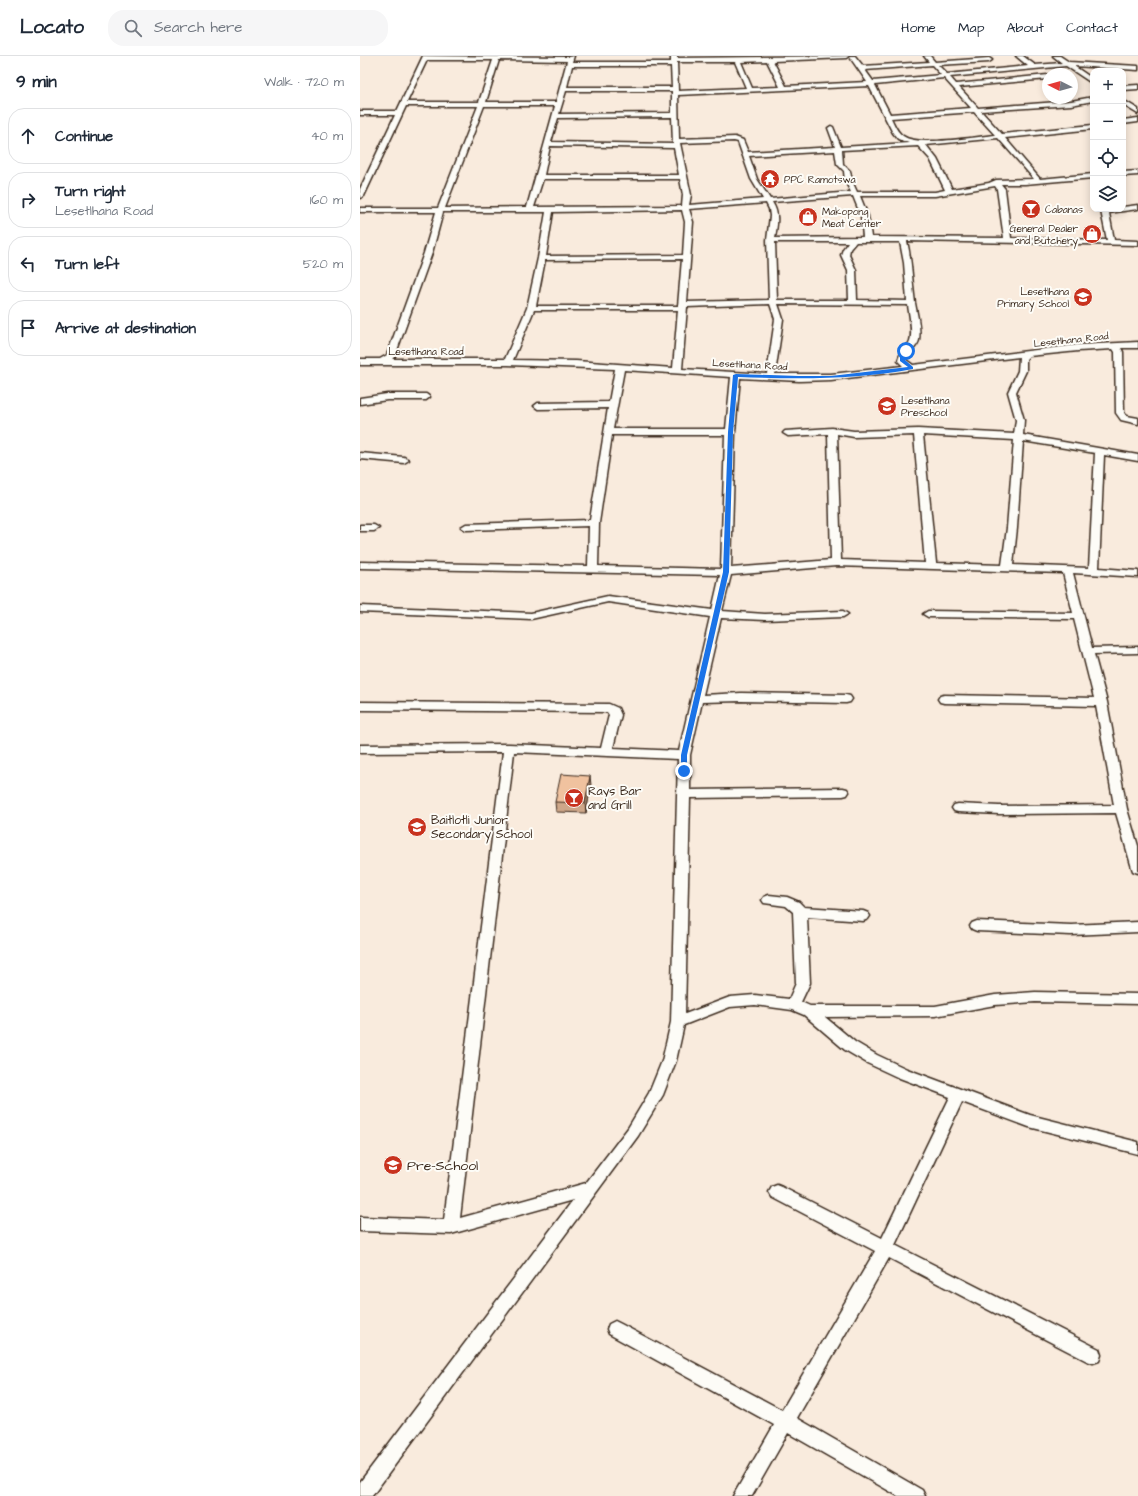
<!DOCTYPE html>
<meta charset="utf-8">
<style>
body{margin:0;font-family:"Architects Daughter",sans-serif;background:#f6f6f7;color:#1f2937}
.controls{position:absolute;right:12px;top:12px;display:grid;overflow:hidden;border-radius:8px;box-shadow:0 2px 10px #0003}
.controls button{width:36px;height:36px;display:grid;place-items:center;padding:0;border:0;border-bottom:1px solid #e0e1e3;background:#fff;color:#1f2937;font:20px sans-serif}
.compass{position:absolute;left:682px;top:12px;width:36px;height:36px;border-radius:50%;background:#fff;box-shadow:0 2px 10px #0003;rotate:276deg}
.stop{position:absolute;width:12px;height:12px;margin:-9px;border:3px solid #1a73e8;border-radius:50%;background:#fff}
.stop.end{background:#1a73e8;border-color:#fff;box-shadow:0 1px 4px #0008}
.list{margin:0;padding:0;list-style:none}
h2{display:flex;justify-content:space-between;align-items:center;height:52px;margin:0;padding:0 16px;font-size:17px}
h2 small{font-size:13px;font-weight:400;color:#747a83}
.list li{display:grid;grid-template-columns:26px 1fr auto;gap:12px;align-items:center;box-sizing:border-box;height:56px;margin:0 8px 8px;padding:0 8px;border:1px solid #e0e1e3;border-radius:16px}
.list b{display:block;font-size:15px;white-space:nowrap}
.list p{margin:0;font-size:13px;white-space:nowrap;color:#747a83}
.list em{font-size:13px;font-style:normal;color:#747a83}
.icon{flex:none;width:22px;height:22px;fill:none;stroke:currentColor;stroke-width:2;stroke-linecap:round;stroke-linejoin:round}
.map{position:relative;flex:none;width:778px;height:1440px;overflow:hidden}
header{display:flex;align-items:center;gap:24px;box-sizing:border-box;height:56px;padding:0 20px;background:#fff;border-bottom:1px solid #e0e1e3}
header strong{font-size:19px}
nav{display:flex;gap:22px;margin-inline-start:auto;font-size:14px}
.search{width:280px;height:36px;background:#f6f6f7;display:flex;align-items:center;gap:10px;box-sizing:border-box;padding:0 14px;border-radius:16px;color:#747a83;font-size:15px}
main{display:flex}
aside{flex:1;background:#fff}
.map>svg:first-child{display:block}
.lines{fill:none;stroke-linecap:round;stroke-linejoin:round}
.minor-casing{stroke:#3b2a1e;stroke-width:3}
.minor{fill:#fdfcf7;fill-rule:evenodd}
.wall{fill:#cea789;stroke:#3b2a1e}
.shaded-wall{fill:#a8886f;stroke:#3b2a1e}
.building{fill:#f0c29f;stroke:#3b2a1e}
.route{fill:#1a73e8}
.labels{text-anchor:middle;stroke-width:4;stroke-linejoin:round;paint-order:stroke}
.far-poi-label{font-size:10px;fill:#3b2a1e;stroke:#fdfcf7;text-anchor:start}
.far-street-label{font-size:10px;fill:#3b2a1e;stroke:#fdfcf7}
.poi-label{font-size:12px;fill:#3b2a1e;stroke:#fdfcf7;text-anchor:start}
.near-poi-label{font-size:14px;fill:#3b2a1e;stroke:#fdfcf7;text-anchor:start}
</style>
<header>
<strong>Locato</strong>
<div class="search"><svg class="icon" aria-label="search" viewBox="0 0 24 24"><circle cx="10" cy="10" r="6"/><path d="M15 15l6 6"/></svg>Search here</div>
<nav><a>Home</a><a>Map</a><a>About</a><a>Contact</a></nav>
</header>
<main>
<aside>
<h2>9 min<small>Walk · 720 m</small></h2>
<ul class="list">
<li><svg class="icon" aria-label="ahead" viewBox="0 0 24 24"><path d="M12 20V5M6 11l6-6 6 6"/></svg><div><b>Continue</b></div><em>40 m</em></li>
<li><svg class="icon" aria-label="right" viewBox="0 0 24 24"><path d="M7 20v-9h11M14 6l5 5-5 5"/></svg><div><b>Turn right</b><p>Lesetlhana Road</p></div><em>160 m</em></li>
<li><svg class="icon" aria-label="left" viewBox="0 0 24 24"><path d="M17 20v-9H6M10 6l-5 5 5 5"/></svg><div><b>Turn left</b></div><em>520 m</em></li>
<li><svg class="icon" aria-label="arrive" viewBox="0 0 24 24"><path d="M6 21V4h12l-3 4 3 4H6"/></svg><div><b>Arrive at destination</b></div></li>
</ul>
</aside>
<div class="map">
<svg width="778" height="1440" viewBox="0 0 778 1440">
<rect width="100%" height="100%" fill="#f9ebdd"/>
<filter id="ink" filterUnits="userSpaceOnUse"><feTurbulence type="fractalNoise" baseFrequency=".025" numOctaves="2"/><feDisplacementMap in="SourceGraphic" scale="8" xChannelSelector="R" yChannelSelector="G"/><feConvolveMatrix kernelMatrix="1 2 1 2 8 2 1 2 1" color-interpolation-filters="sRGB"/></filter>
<g filter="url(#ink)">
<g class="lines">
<defs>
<g id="minor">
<path d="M63,0L208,1L214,0L212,6H311V0H317V2L489,0L486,2L413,5L426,30L507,26L489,0H495L503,10L569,6L564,0H570L575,6L629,2L632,4L629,6L578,9L587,18L668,10L656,0H663L675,9L702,7L693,0H700L709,6L778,10V14L714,10L733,23V28L706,10L590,21L596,28L688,19V23L599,31L618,52L711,45L733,41V45L711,49L621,55L642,78L733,69V73L645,82L680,123L733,118V122L665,128H641L645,133L651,182L747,184L741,155L742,153H763V151L778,149V153L749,157L754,184L778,185V189L547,185C552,206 552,226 555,247C557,259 561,271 559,284C558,291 548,296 546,304L553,309L718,289L778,286V292H761L763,296L764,357L767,360L778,362V368L761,364L756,357L755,296L753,293L718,295L669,300L666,303V315L656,336L664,364L663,379L778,399V405L744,399L739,512L778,515V521L713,517L732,592L778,591V597L734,598L747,646L767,753L778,790V817L773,815L772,812L756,757L639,758L598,756L594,755L592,752L594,749L598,748L639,750L754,749L736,650L584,647L580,646L578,643L580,640L584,639L734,642L714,563L568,561L563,558L568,555L713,557L703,517L476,510L371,519L362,555L405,558L483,555L488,558L483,561L405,564L361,562L343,639L381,637L486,639L490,640L492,643L490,646L486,647L381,645L342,646L330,699V734L483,732L487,733L489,736L487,739L483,740L330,742L325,958L370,941L395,939L429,943L436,927L433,856L426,850L404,847L402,844L404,841L409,839L427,841L439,846L444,851L503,855L508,857L510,860L508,863L503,865L447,861L450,927L441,946L450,950H575L635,939L675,936L778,938V948L675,946L635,949L575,960L465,961L495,986L517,999L547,1013L670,1059L778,1086V1098L669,1071L602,1046L535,1189L739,1293L741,1299L739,1305L733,1307L727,1305L529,1202L437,1362L562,1434L565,1440H538L428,1377L392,1440H373L414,1369L249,1278L247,1273L249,1268L255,1265L261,1268L422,1354L515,1195L412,1141L409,1136L412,1131L417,1129L422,1131L522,1182L590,1041L537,1021L507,1007L485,994L444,959L432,954L395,949L370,951L324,969L316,1005L303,1039L278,1080L12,1440H0V1426L213,1144L91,1178L0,1175V1161L84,1164L143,696L0,697V689L149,688L241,692L249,659L247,656L0,654V646L249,648L258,652L261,659L253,692L319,695L350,561L248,546L171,563L0,556V550L171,557L248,540L352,554L360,519L0,512V506L228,510L229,470L106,474L101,471L106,468L230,464L248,352L178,353L174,350L178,347L249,346L255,313L148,309H0V303H20L27,299L64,197L76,156H0V152H78L118,50H46L4,140L0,142V133L35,59H0V55H37ZM67,4H133L119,46H47ZM139,4L207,5L196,46H126ZM407,5L420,31L392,32L381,6ZM317,6H375L386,32L318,35ZM572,9L581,19L513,25L505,14ZM212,10H311L312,31H207ZM584,22L611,52L530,58L515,29ZM509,30L533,77L538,83L549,87L481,91L473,71L471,70L468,72L475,91L388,96L383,84L375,81L319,83L318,39ZM206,35H312V57L199,58ZM124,50H195L167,151L85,152ZM614,56L635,79C615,81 558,91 543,80C537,76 534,68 531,62ZM312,61L313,88L191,86L198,62ZM638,82L674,123L636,124L629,127L592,133L577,103L566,89ZM374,85L378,86L391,123L403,143L329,149L331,139L320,87ZM190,90L314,92L319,119H184ZM558,90L570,103L585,134L575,136H497L492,125L490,115L483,108L482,94ZM475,95L477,108L484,115L485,125L491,136L410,143L397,123L389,100ZM183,123H320L323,139L322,150L174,151ZM635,130L637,133L644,182L511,181L508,160L500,140H575ZM493,140L501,160L503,181L415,182C417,169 420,158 412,146ZM406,147L409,153L410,160L407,184L409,244L327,246L333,166L329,153ZM322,154L325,166L323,199L186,200L193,156ZM83,156H186L178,202L167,252L145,303H32L35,300L72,197ZM415,186H488L483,193L481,199L488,214L489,244H417ZM496,186H540L544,207L547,245L497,244L496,214L489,199L490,193ZM322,203L318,250H176L185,204ZM410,248L415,263L407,318L322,313L327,251ZM418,248L548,249C549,258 554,279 549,287C545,293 539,297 538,305L543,310L471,318H415L423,263ZM174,254H318L313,312L216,305L153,304ZM659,301L658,315L648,336L656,364L654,378L558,373L494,375L472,372L425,375L423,377L428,380L468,378L471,504L371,512L375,376L380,322L439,325L471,324ZM264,314L371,321L366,373H253ZM477,378L494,381L554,379L565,507L481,504ZM252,379H365L361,513L238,510L239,467ZM563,379L654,384L647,472L642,509L576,507ZM663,385L735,397L729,512L653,509L657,472ZM154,696L318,703L311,966L302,1005L289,1037L268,1072L226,1127L100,1162Z"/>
<polygon points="778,29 778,33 763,34 763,30"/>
<polygon points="763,44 778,53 778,58 763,49"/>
<polygon points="778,62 778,66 763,68 763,64"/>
<polygon points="778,115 778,119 763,120 763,116"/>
<polygon points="27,338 66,338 70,341 66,344 27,344 0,348 0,342"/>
<polygon points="0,397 44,401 49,404 44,407 0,403"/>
<polygon points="0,469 14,469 19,472 14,475 0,475"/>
<polygon points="617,865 711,869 778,866 778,876 711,879 617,875 612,873 610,870 612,867"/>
</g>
</defs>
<!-- minor casing -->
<use href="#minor" class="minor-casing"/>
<!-- minor -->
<use href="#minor" class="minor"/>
</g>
<!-- wall -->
<polygon class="wall" points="231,729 226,757 196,756 195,746"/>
<!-- shaded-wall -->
<polygon class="shaded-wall" points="230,720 231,729 226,757 225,747"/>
<!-- building -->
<polygon class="building" points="201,718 230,720 225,747 195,746"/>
</g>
<!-- route -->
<path class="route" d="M544,294L548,295L545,300V304L553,311V313C495,324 437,323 378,321L373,376L369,516L327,699V715L326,716H321V699L363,516L368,376L373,319L376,318L439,320H471L548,311L540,305V300Z"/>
<!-- icons -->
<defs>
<symbol id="temple-disc" viewBox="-11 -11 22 22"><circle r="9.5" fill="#c8321e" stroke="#fdfcf7"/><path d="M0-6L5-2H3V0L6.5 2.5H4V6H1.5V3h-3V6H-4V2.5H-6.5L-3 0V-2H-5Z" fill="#fff"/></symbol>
<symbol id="bar-disc" viewBox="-11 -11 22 22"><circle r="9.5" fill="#c8321e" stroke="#fdfcf7"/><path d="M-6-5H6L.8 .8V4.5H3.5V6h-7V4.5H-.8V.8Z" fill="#fff"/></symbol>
<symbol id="shop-disc" viewBox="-11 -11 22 22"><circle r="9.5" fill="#c8321e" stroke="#fdfcf7"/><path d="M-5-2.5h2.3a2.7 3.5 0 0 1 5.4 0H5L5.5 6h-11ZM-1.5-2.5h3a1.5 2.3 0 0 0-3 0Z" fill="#fff"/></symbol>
<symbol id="school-disc" viewBox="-11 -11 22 22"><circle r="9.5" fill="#c8321e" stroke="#fdfcf7"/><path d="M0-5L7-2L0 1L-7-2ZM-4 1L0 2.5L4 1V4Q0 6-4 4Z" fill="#fff"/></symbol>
</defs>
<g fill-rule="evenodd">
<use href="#temple-disc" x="399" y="112" width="22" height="22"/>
<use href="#bar-disc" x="660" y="142" width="22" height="22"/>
<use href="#shop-disc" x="437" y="150" width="22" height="22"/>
<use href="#shop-disc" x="721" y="167" width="22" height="22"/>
<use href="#school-disc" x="712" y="230" width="22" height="22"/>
<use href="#school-disc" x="516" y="339" width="22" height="22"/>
<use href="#bar-disc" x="203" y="731" width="22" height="22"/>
<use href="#school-disc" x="46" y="760" width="22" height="22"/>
<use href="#school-disc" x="22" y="1098" width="22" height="22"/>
</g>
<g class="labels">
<!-- far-poi labels -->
<g class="far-poi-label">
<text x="424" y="127">PPC Ramotswa</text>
<text x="685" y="157">Cabanas</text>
<text x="462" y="159">Makopong<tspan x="462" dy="12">Meat Center</tspan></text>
<text x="718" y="176" text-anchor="end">General Dealer<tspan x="718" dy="12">and Butchery</tspan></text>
<text x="709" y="239" text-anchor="end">Lesetlhana<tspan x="709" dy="12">Primary School</tspan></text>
<text x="541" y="348">Lesetlhana<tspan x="541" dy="12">Preschool</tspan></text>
</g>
<!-- far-street labels -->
<g class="far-street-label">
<text transform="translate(711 283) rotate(-6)" y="4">Lesetlhana Road</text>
<text x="66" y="299">Lesetlhana Road</text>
<text transform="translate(390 308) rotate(3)" y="4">Lesetlhana Road</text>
</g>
<!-- poi labels -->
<g class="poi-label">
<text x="228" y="739">Rays Bar<tspan x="228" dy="14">and Grill</tspan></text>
<text x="71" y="768">Baitlotli Junior<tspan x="71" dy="14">Secondary School</tspan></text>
</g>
<!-- near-poi labels -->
<g class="near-poi-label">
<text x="47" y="1114">Pre-School</text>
</g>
</g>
</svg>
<div class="controls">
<button>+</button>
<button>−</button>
<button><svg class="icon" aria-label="locate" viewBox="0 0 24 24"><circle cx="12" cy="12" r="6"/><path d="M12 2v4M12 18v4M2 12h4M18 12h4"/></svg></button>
<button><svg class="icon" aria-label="layers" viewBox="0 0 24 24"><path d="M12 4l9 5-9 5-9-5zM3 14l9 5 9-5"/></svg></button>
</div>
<svg class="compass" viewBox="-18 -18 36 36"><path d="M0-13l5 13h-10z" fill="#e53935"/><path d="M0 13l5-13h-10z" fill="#747a83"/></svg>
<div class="stop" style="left:546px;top:295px"></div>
<div class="stop end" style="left:324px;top:715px"></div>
</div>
</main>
